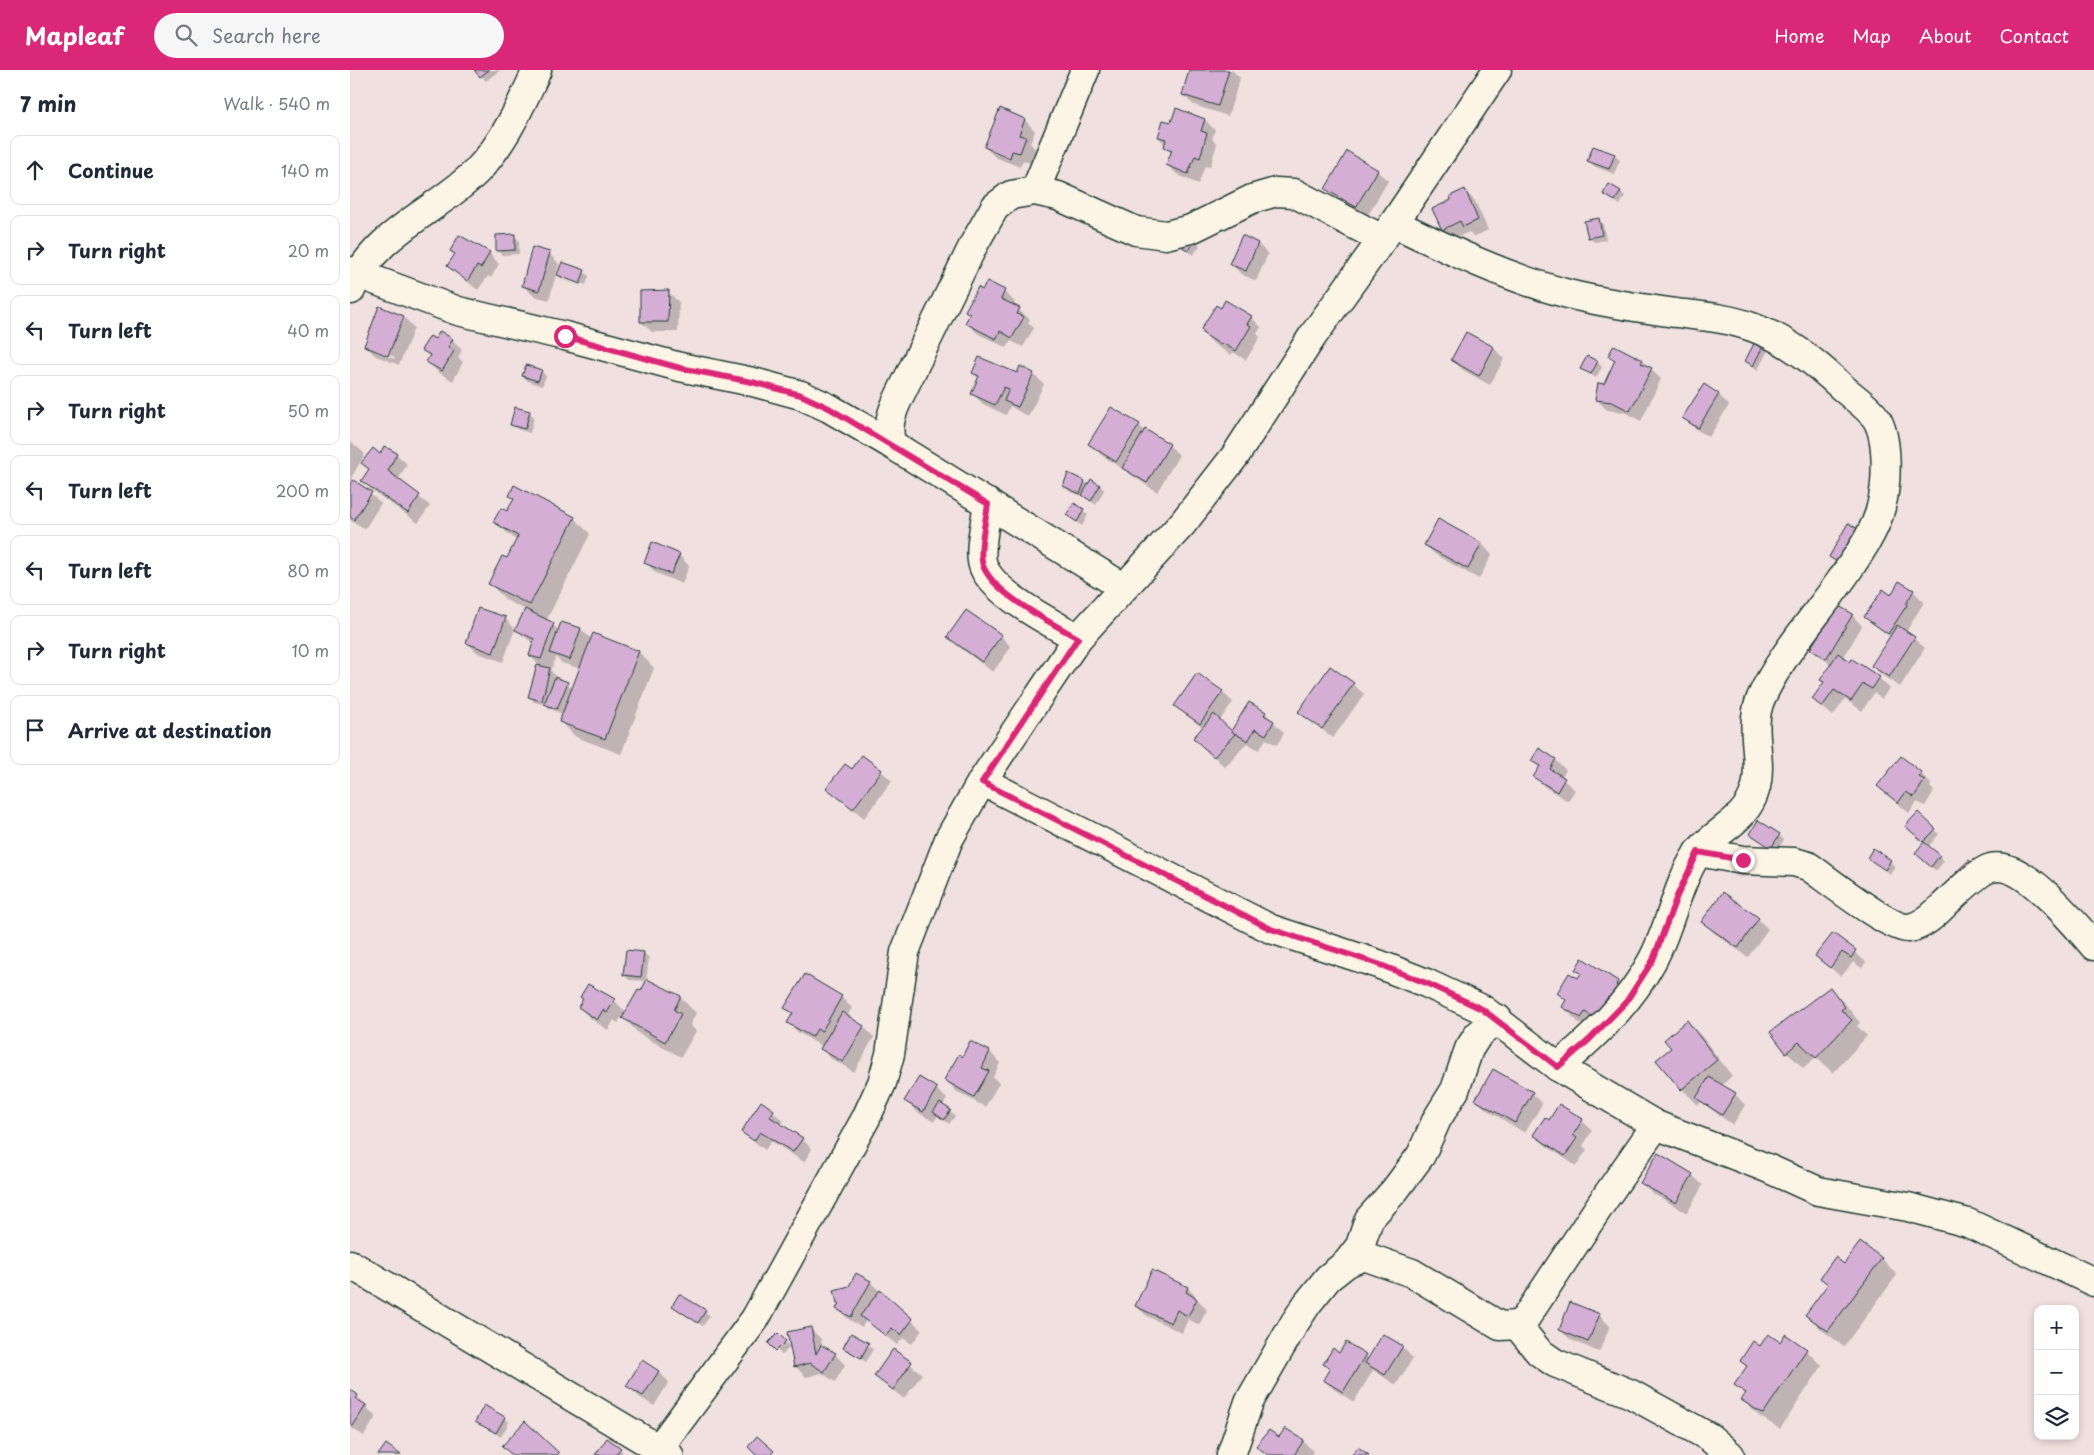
<!DOCTYPE html>
<meta charset="utf-8">
<style>
body{margin:0;font-family:"Playpen Sans",sans-serif;background:#f6f6f7;color:#1f2937}
.controls{position:absolute;right:15px;bottom:15px;display:grid;overflow:hidden;border-radius:10px;box-shadow:0 2px 8px #0003}
.controls button{width:45px;height:45px;display:grid;place-items:center;padding:0;border:0;border-bottom:1px solid #e0e1e3;background:#fff;color:#1f2937;font:25px sans-serif}
.stop{position:absolute;width:15px;height:15px;margin:-11px;border:4px solid #db2777;border-radius:50%;background:#fff}
.stop.end{background:#db2777;border-color:#fff;box-shadow:0 1px 5px #0008}
.list{margin:0;padding:0;list-style:none}
h2{display:flex;justify-content:space-between;align-items:center;height:65px;margin:0;padding:0 20px;font-size:21px}
h2 small{font-size:16px;font-weight:400;color:#747a83}
.list li{display:grid;grid-template-columns:32px 1fr auto;gap:15px;align-items:center;box-sizing:border-box;height:70px;margin:0 10px 10px;padding:0 10px;border:1px solid #e0e1e3;border-radius:10px}
.list b{display:block;font-size:19px;white-space:nowrap}
.list em{font-size:16px;font-style:normal;color:#747a83}
.icon{flex:none;width:28px;height:28px;fill:none;stroke:currentColor;stroke-width:2;stroke-linecap:round;stroke-linejoin:round}
.map{position:relative;flex:none;width:1744px;height:1385px;overflow:hidden}
header{display:flex;align-items:center;gap:30px;box-sizing:border-box;height:70px;padding:0 25px;background:#db2777;color:#fff}
header strong{font-size:24px}
nav{display:flex;gap:28px;margin-inline-start:auto;font-size:18px}
.search{width:350px;height:45px;background:#f6f6f7;display:flex;align-items:center;gap:12px;box-sizing:border-box;padding:0 18px;border-radius:28px;color:#747a83;font-size:19px}
main{display:flex}
aside{flex:1;background:#fff}
.map>svg:first-child{display:block}
.shadow{fill:#0003;fill-rule:evenodd}
.building{fill:#d5aed6;stroke:#1f3d34}
.lines{fill:none;stroke-linecap:round;stroke-linejoin:round}
.minor-casing{stroke:#1f3d34;stroke-width:31}
.minor{stroke:#fcf5e5;stroke-width:28}
.route{stroke:#db2777;stroke-width:6}
</style>
<header>
<strong>Mapleaf</strong>
<div class="search"><svg class="icon" aria-label="search" viewBox="0 0 24 24"><circle cx="10" cy="10" r="6"/><path d="M15 15l6 6"/></svg>Search here</div>
<nav><a>Home</a><a>Map</a><a>About</a><a>Contact</a></nav>
</header>
<main>
<aside>
<h2>7 min<small>Walk · 540 m</small></h2>
<ul class="list">
<li><svg class="icon" aria-label="ahead" viewBox="0 0 24 24"><path d="M12 20V5M6 11l6-6 6 6"/></svg><div><b>Continue</b></div><em>140 m</em></li>
<li><svg class="icon" aria-label="right" viewBox="0 0 24 24"><path d="M7 20v-9h11M14 6l5 5-5 5"/></svg><div><b>Turn right</b></div><em>20 m</em></li>
<li><svg class="icon" aria-label="left" viewBox="0 0 24 24"><path d="M17 20v-9H6M10 6l-5 5 5 5"/></svg><div><b>Turn left</b></div><em>40 m</em></li>
<li><svg class="icon" aria-label="right" viewBox="0 0 24 24"><path d="M7 20v-9h11M14 6l5 5-5 5"/></svg><div><b>Turn right</b></div><em>50 m</em></li>
<li><svg class="icon" aria-label="left" viewBox="0 0 24 24"><path d="M17 20v-9H6M10 6l-5 5 5 5"/></svg><div><b>Turn left</b></div><em>200 m</em></li>
<li><svg class="icon" aria-label="left" viewBox="0 0 24 24"><path d="M17 20v-9H6M10 6l-5 5 5 5"/></svg><div><b>Turn left</b></div><em>80 m</em></li>
<li><svg class="icon" aria-label="right" viewBox="0 0 24 24"><path d="M7 20v-9h11M14 6l5 5-5 5"/></svg><div><b>Turn right</b></div><em>10 m</em></li>
<li><svg class="icon" aria-label="arrive" viewBox="0 0 24 24"><path d="M6 21V4h12l-3 4 3 4H6"/></svg><div><b>Arrive at destination</b></div></li>
</ul>
</aside>
<div class="map">
<svg width="1744" height="1385" viewBox="0 0 1744 1385">
<rect width="100%" height="100%" fill="#f0e0e0"/>
<filter id="ink" filterUnits="userSpaceOnUse"><feTurbulence type="fractalNoise" baseFrequency=".02" numOctaves="2"/><feDisplacementMap in="SourceGraphic" scale="10" xChannelSelector="R" yChannelSelector="G"/><feConvolveMatrix kernelMatrix="1 2 1 2 8 2 1 2 1" color-interpolation-filters="sRGB"/></filter>
<g filter="url(#ink)">
<!-- shadow -->
<g class="shadow">
<polygon points="126,0 150,0 136,11"/>
<polygon points="841,0 882,0 890,8 878,46 844,35 833,25"/>
<polygon points="650,40 675,50 685,61 680,73 685,79 680,93 673,90 670,97 645,87 635,77"/>
<polygon points="827,40 855,50 865,60 862,69 867,74 860,97 855,96 848,114 828,105 817,95 822,84 809,67 822,53"/>
<polygon points="1244,78 1265,86 1270,90 1264,104 1244,96 1239,91"/>
<polygon points="1027,101 1038,111 1017,147 987,129 976,119"/>
<polygon points="1115,121 1125,131 1138,160 1124,167 1119,162 1103,169 1093,159 1103,130"/>
<polygon points="1271,122 1275,126 1270,135 1255,124"/>
<polygon points="1248,149 1253,154 1256,170 1244,172 1239,167"/>
<polygon points="164,166 169,170 169,184 152,185 147,180"/>
<polygon points="845,171 850,176 843,185 832,177"/>
<polygon points="908,174 918,184 906,211 891,204 880,193"/>
<polygon points="102,181 139,183 149,194 141,208 138,206 128,220 98,196 105,185"/>
<polygon points="199,183 209,194 199,230 184,226 173,216"/>
<polygon points="234,202 239,206 236,215 212,206 212,209 235,218 213,210 208,205"/>
<polygon points="318,222 329,232 328,262 302,262 291,252"/>
<polygon points="654,222 665,232 663,236 680,249 678,253 684,258 673,277 661,271 657,278 627,263 617,253 621,245 617,241"/>
<path d="M30,238L54,247L64,258L49,295L26,286L15,276ZM26,280L45,287L44,289L26,282Z"/>
<polygon points="871,240 901,247 911,257 907,264 910,267 896,290 883,282 881,285 864,274 853,263"/>
<polygon points="1116,264 1144,278 1154,289 1140,315 1113,300 1102,290"/>
<polygon points="1409,266 1421,274 1408,300 1396,291"/>
<polygon points="85,270 102,270 112,280 108,287 113,292 103,311 88,302 77,291 80,287 73,280"/>
<polygon points="1260,286 1292,291 1311,309 1291,351 1274,342 1257,340 1247,330 1266,292"/>
<polygon points="1247,292 1252,297 1246,308 1232,299"/>
<polygon points="191,301 196,306 192,316 178,311 173,306"/>
<polygon points="624,303 683,304 694,314 678,347 660,336 656,345 633,334 622,323 629,309"/>
<polygon points="1354,316 1369,325 1379,335 1359,367 1344,358 1334,348"/>
<polygon points="179,342 184,347 180,363 167,359 162,355"/>
<polygon points="789,355 795,362 819,375 829,385 807,422 750,384 740,374"/>
<polygon points="0,371 15,384 1,408 31,433 15,459 0,450"/>
<polygon points="46,384 57,394 48,410 80,436 68,453 23,421 13,410 20,400 13,393 31,386"/>
<polygon points="735,412 739,416 750,416 754,420 746,435 735,427 719,421 714,416"/>
<path d="M160,426L224,448L240,464L196,551L209,560L212,553L231,559L242,570L289,582L304,598L271,684L226,667L210,651L213,644L200,639L196,635L184,632L180,627L192,598L180,586L184,574L165,559L153,592L128,583L117,573L155,548L166,560L176,540L156,530L140,514L157,490L167,471L144,452L157,443L165,431ZM206,587L212,593L231,599L223,619L217,613L204,608L205,605L201,601Z"/>
<polygon points="724,435 738,445 732,456 718,445"/>
<polygon points="1088,451 1132,474 1142,485 1129,509 1086,485 1075,475"/>
<polygon points="329,485 339,496 332,514 306,503 295,492"/>
<polygon points="1549,513 1563,521 1574,532 1556,562 1575,578 1550,617 1533,606 1522,595 1541,567 1515,547 1542,526"/>
<polygon points="1502,545 1512,556 1493,588 1529,608 1539,618 1532,629 1524,623 1512,641 1495,629 1483,646 1463,629 1475,613 1471,609 1481,595 1461,578"/>
<polygon points="651,566 661,577 643,602 609,577 598,567"/>
<polygon points="1003,614 1014,624 983,668 950,642"/>
<polygon points="872,622 883,632 869,652 882,663 915,643 934,663 927,675 916,669 909,680 897,673 875,697 855,678 853,658 826,636"/>
<polygon points="1183,690 1205,690 1216,700 1211,708 1225,720 1218,731 1195,717 1185,707 1190,698"/>
<polygon points="502,701 531,701 542,711 514,748 478,718"/>
<polygon points="1571,704 1581,714 1580,717 1584,721 1575,736 1567,732 1559,743 1528,716"/>
<polygon points="1568,744 1589,764 1578,777 1594,791 1586,801 1571,788 1575,773 1557,756"/>
<polygon points="1401,764 1429,765 1434,770 1426,781"/>
<polygon points="1523,780 1545,796 1540,804 1518,788"/>
<polygon points="1408,849 1418,859 1398,887 1363,862 1353,852"/>
<polygon points="1483,865 1516,892 1512,898 1503,892 1491,907 1467,886"/>
<polygon points="294,883 299,888 296,911 279,910 274,905"/>
<polygon points="1232,890 1268,912 1284,928 1267,952 1272,957 1267,966 1251,957 1247,963 1229,953 1213,937 1217,931 1208,922 1228,909 1231,904 1226,899"/>
<polygon points="456,906 491,927 502,938 497,946 514,957 524,967 504,1002 482,989 471,979 473,977 449,963 439,953 443,945 436,938"/>
<polygon points="239,915 264,930 276,942 330,927 346,943 340,955 346,961 331,987 289,964 272,946 268,953 264,950 258,960 240,948 229,937"/>
<polygon points="1479,918 1495,934 1510,953 1507,956 1517,966 1483,1003 1466,987 1453,998 1437,982"/>
<polygon points="1337,952 1353,968 1382,1006 1371,1016 1385,1024 1395,1035 1383,1055 1351,1032 1348,1035 1332,1019 1322,978"/>
<polygon points="621,973 640,982 650,993 643,1007 649,1013 635,1037 606,1021 596,1010 613,988"/>
<polygon points="586,1019 597,1029 593,1036 605,1046 599,1054 588,1045 584,1052 566,1041 556,1031"/>
<polygon points="1182,1023 1192,1034 1175,1063 1137,1040 1126,1030"/>
<polygon points="411,1033 434,1051 431,1055 452,1069 462,1079 454,1092 421,1071 415,1080 392,1062"/>
<polygon points="1232,1050 1242,1061 1233,1076 1237,1080 1226,1096 1195,1075 1184,1064 1199,1052"/>
<polygon points="1342,1105 1353,1115 1337,1143 1302,1123 1292,1113"/>
<polygon points="1510,1174 1532,1189 1547,1205 1494,1276 1473,1261 1457,1245"/>
<polygon points="507,1204 520,1212 572,1260 562,1274 553,1268 547,1275 516,1250 512,1257 498,1249 488,1239 490,1235 488,1233"/>
<polygon points="838,1218 857,1240 849,1255 838,1249 832,1263 797,1246 786,1236"/>
<polygon points="323,1236 355,1241 360,1246 353,1256"/>
<polygon points="1249,1245 1260,1256 1249,1282 1221,1270 1210,1260"/>
<polygon points="460,1258 471,1269 472,1277 485,1284 495,1295 485,1312 472,1303 456,1307 445,1296"/>
<polygon points="428,1265 440,1277 432,1285 420,1273"/>
<polygon points="501,1265 523,1279 516,1292 494,1277"/>
<polygon points="1430,1273 1456,1280 1472,1296 1430,1359 1409,1346 1393,1330 1396,1325 1386,1315 1397,1297 1391,1291 1410,1278"/>
<polygon points="1052,1277 1063,1288 1046,1315 1023,1300 1004,1332 985,1320 974,1310 981,1300 975,1294 990,1284 1015,1285 1019,1289"/>
<polygon points="543,1280 572,1304 554,1329 525,1306"/>
<polygon points="293,1292 309,1302 319,1312 304,1336 288,1326 278,1315"/>
<polygon points="0,1321 18,1336 17,1338 26,1347 14,1366 0,1357"/>
<polygon points="155,1348 159,1352 151,1367 127,1351"/>
<polygon points="929,1369 953,1371 963,1381 961,1385 917,1385 908,1376"/>
<polygon points="270,1379 274,1385 246,1385"/>
</g>
<!-- building -->
<g class="building">
<polygon points="124,0 139,0 130,7"/>
<polygon points="839,0 879,0 868,36 832,25"/>
<polygon points="650,38 675,49 669,65 676,67 670,83 662,81 660,88 634,77"/>
<polygon points="826,38 855,49 851,61 857,63 850,88 845,86 838,104 816,95 822,80 814,77 816,69 808,67 813,50 821,52"/>
<polygon points="1243,76 1265,84 1259,99 1237,91"/>
<polygon points="997,81 1028,100 1006,137 975,119"/>
<polygon points="1259,114 1271,121 1265,131 1253,124"/>
<polygon points="1115,119 1128,150 1113,157 1110,151 1092,160 1082,139 1101,130 1100,126"/>
<polygon points="1249,148 1252,165 1238,168 1234,151"/>
<polygon points="165,164 165,180 146,181 146,165"/>
<polygon points="109,165 140,182 131,198 127,196 117,211 97,196 105,184 100,181"/>
<polygon points="892,165 908,173 896,201 879,194"/>
<polygon points="846,170 838,181 826,172"/>
<polygon points="182,177 200,182 189,221 172,216"/>
<polygon points="212,192 235,200 230,214 207,205"/>
<polygon points="637,211 655,220 651,229 670,238 667,244 674,247 662,268 650,261 646,269 615,253 620,244 615,241 628,217 632,220"/>
<polygon points="319,220 318,252 290,252 290,221"/>
<polygon points="875,230 902,246 897,254 901,256 886,281 872,273 871,275 852,263 853,261 851,259 866,235 871,238"/>
<polygon points="29,236 54,246 38,286 14,276"/>
<polygon points="90,261 103,269 98,277 104,281 92,301 76,292 80,285 71,280 80,266 85,269"/>
<polygon points="1116,262 1144,277 1129,306 1101,290"/>
<polygon points="1409,264 1417,268 1403,296 1395,291"/>
<polygon points="1264,275 1293,290 1291,293 1302,298 1280,341 1262,332 1245,330 1248,313 1254,314 1265,290 1258,286"/>
<polygon points="1237,286 1248,291 1241,304 1230,299"/>
<polygon points="629,287 667,303 670,296 684,303 668,337 654,331 659,319 654,317 645,335 621,324 629,306 622,303"/>
<polygon points="176,295 192,300 188,311 172,306"/>
<polygon points="1354,314 1369,324 1348,358 1332,348"/>
<polygon points="165,337 180,341 175,359 160,355"/>
<polygon points="761,337 790,354 766,392 738,374"/>
<polygon points="795,359 820,374 797,413 772,398"/>
<polygon points="34,376 47,383 38,401 70,425 58,443 11,411 19,399 11,393 23,378 30,384"/>
<polygon points="718,403 735,411 730,424 713,416"/>
<polygon points="741,409 750,415 741,431 732,425"/>
<polygon points="3,410 22,422 4,450 0,447 0,414"/>
<polygon points="164,415 225,447 180,535 138,514 152,486 157,488 168,466 143,452 151,438 157,441 164,429 159,426"/>
<polygon points="724,433 734,439 727,452 716,445"/>
<polygon points="1088,449 1132,473 1118,499 1074,475"/>
<polygon points="1498,453 1515,463 1496,497 1479,487"/>
<polygon points="302,472 330,484 321,504 294,493"/>
<polygon points="1549,511 1564,520 1556,534 1557,535 1538,564 1514,547 1533,519 1541,525"/>
<polygon points="1487,535 1503,544 1476,589 1460,579"/>
<polygon points="128,538 156,547 143,583 116,573"/>
<polygon points="175,539 204,553 191,589 179,586 184,569 165,560"/>
<polygon points="616,540 652,565 632,592 597,567"/>
<polygon points="211,552 231,558 220,590 200,583"/>
<polygon points="1547,555 1565,567 1539,607 1521,596"/>
<polygon points="243,563 289,581 255,669 209,652"/>
<polygon points="1488,583 1500,592 1502,589 1530,607 1522,619 1513,614 1501,631 1484,620 1472,637 1462,629 1474,612 1470,610"/>
<polygon points="187,595 200,598 192,631 178,627"/>
<polygon points="980,596 1004,613 972,659 948,642"/>
<polygon points="847,603 873,621 850,654 824,636"/>
<polygon points="205,607 218,612 207,639 194,634"/>
<polygon points="899,632 916,642 914,645 924,651 916,665 905,659 898,671 881,661"/>
<polygon points="864,644 885,664 864,687 843,668"/>
<polygon points="1189,678 1206,689 1200,699 1215,708 1207,722 1183,707 1190,696 1181,691"/>
<polygon points="512,685 532,700 503,739 476,718 495,694 502,699"/>
<polygon points="1551,686 1572,703 1569,707 1575,710 1564,727 1556,722 1548,733 1527,716"/>
<polygon points="1568,742 1586,759 1573,772 1555,756"/>
<polygon points="1408,750 1430,764 1421,778 1400,764"/>
<polygon points="1574,772 1590,785 1581,797 1565,783"/>
<polygon points="1523,778 1541,790 1535,800 1517,788"/>
<polygon points="1619,790 1628,800 1615,812 1606,802"/>
<polygon points="1373,822 1409,848 1388,878 1351,852"/>
<polygon points="1483,863 1506,880 1501,888 1492,882 1480,898 1465,886"/>
<polygon points="276,880 294,882 291,907 273,905"/>
<polygon points="1232,888 1268,911 1266,915 1270,919 1262,930 1258,927 1251,937 1257,940 1250,951 1235,942 1231,948 1212,937 1216,930 1207,923 1219,903 1228,908 1231,903 1225,900"/>
<polygon points="455,904 492,926 472,961 467,959 462,967 437,953 443,943 434,938"/>
<polygon points="297,909 331,926 324,940 331,944 315,972 272,948 288,920 291,921"/>
<polygon points="238,914 265,929 257,943 253,940 247,950 228,937 233,929 230,927"/>
<polygon points="1480,917 1495,937 1491,940 1502,950 1466,988 1449,972 1436,983 1420,962"/>
<polygon points="492,942 514,956 493,992 470,979"/>
<polygon points="1337,950 1367,990 1331,1020 1306,990 1321,978 1314,970"/>
<polygon points="620,971 640,981 632,998 639,1001 624,1027 594,1010 609,984 612,987"/>
<polygon points="1143,999 1183,1022 1165,1053 1125,1030"/>
<polygon points="569,1007 587,1018 573,1042 554,1031"/>
<polygon points="1359,1007 1386,1023 1372,1045 1346,1028"/>
<polygon points="411,1031 424,1040 420,1047 453,1068 443,1082 410,1062 404,1071 391,1062"/>
<polygon points="590,1033 601,1040 594,1050 583,1042"/>
<polygon points="1209,1034 1233,1049 1223,1065 1227,1068 1215,1086 1183,1065 1195,1047 1199,1050"/>
<polygon points="1308,1083 1343,1104 1326,1133 1290,1113"/>
<polygon points="1510,1172 1532,1188 1478,1261 1455,1245 1478,1214 1470,1208 1485,1187 1494,1194"/>
<polygon points="802,1200 838,1217 836,1222 847,1229 838,1246 827,1240 821,1253 785,1236"/>
<polygon points="506,1203 521,1211 501,1247 486,1239 489,1233 487,1233 484,1220 499,1216"/>
<polygon points="530,1220 563,1249 551,1265 542,1258 536,1266 510,1246"/>
<polygon points="329,1224 356,1240 348,1253 322,1236"/>
<polygon points="1220,1232 1250,1244 1238,1272 1209,1260"/>
<polygon points="461,1257 466,1284 471,1275 486,1283 474,1302 460,1293 444,1297 437,1262"/>
<polygon points="428,1263 436,1271 426,1281 418,1273"/>
<polygon points="501,1263 519,1273 511,1288 493,1278"/>
<polygon points="1033,1264 1053,1276 1035,1305 1015,1293"/>
<polygon points="1418,1264 1430,1272 1435,1264 1457,1279 1413,1344 1391,1330 1396,1323 1384,1315 1397,1296 1390,1291 1403,1271 1410,1276"/>
<polygon points="996,1272 1016,1284 993,1322 973,1310 980,1298 973,1294 983,1278 989,1283"/>
<polygon points="543,1279 562,1292 543,1320 524,1306"/>
<polygon points="292,1290 309,1301 293,1326 276,1316"/>
<polygon points="0,1319 8,1325 6,1329 16,1335 3,1356 0,1355"/>
<polygon points="134,1335 155,1347 146,1363 125,1352"/>
<polygon points="175,1351 209,1383 207,1385 162,1385 152,1376"/>
<polygon points="935,1358 954,1370 944,1385 918,1385 906,1376 919,1360 929,1367"/>
<polygon points="407,1366 424,1381 420,1385 406,1385 398,1377"/>
<polygon points="257,1368 271,1378 265,1385 245,1385"/>
<polygon points="36,1374 51,1385 28,1385"/>
<polygon points="1008,1377 1019,1385 1002,1385"/>
</g>
<g class="lines">
<defs>
<g id="minor">
<polyline points="685,121 735,0"/>
<path d="M1044,153C1101,181 1156,207 1218,224C1253,233 1290,238 1326,243C1351,246 1378,248 1402,257C1438,270 1465,292 1493,318C1503,327 1518,337 1526,348C1539,368 1537,415 1531,437C1526,459 1511,481 1498,500C1470,542 1432,582 1411,628C1398,658 1413,687 1406,717C1397,753 1364,760 1347,784C1326,817 1320,858 1302,891C1279,934 1244,966 1208,997"/>
<polyline points="0,201 108,241 215,266 330,297 403,312 451,325 479,338 541,374 773,517"/>
<path d="M1,220C23,163 86,142 127,101C154,73 171,35 187,0"/>
<path d="M541,374C537,355 541,344 549,327L624,174L645,137L661,125L685,121L708,126L786,161L816,165L841,159L902,129L926,122L944,123L1032,169"/>
<path d="M638,433C636,450 627,484 634,498C646,525 703,554 728,568"/>
<polyline points="632,711 921,859 1028,894 1076,913 1132,939 1208,997 1306,1055 1417,1098 1468,1121 1558,1137 1618,1153 1744,1212"/>
<path d="M1348,782L1393,790L1444,792L1458,796C1477,809 1538,858 1558,858C1571,857 1584,845 1593,836C1603,827 1628,801 1641,798C1672,789 1725,854 1744,876"/>
<polyline points="997,1193 1014,1186 1062,1203 1150,1256 1167,1255 1175,1249 1253,1131 1306,1055"/>
<polyline points="0,1194 319,1385"/>
<polyline points="1167,1255 1189,1282 1205,1293 1281,1324 1359,1367 1380,1385"/>
<polyline points="304,1385 405,1249 516,1048 532,1013 540,984 555,882 599,769 632,711 728,568 833,453 885,386 962,267 1044,153 1147,0"/>
<polyline points="881,1385 899,1332 944,1254 957,1234 978,1208 997,1193 1010,1176 1019,1149 1045,1120 1071,1085 1087,1049 1105,1020 1119,979 1128,965 1148,949"/>
</g>
</defs>
<!-- minor casing -->
<use href="#minor" class="minor-casing"/>
<!-- minor -->
<use href="#minor" class="minor"/>
</g>
</g>
<g class="lines" filter="url(#ink)">
<!-- route -->
<path class="route" d="M215,266L330,298L402,312L451,325L479,338L638,434C636,450 627,484 634,498C646,525 703,554 728,568L632,712L921,859L1028,894L1076,913L1132,939L1208,997L1239,970L1276,932L1303,890L1327,826L1348,782L1393,790"/>
</g>
</svg>
<div class="controls">
<button>+</button>
<button>−</button>
<button><svg class="icon" aria-label="layers" viewBox="0 0 24 24"><path d="M12 4l9 5-9 5-9-5zM3 14l9 5 9-5"/></svg></button>
</div>
<div class="stop" style="left:215px;top:266px"></div>
<div class="stop end" style="left:1393px;top:790px"></div>
</div>
</main>
